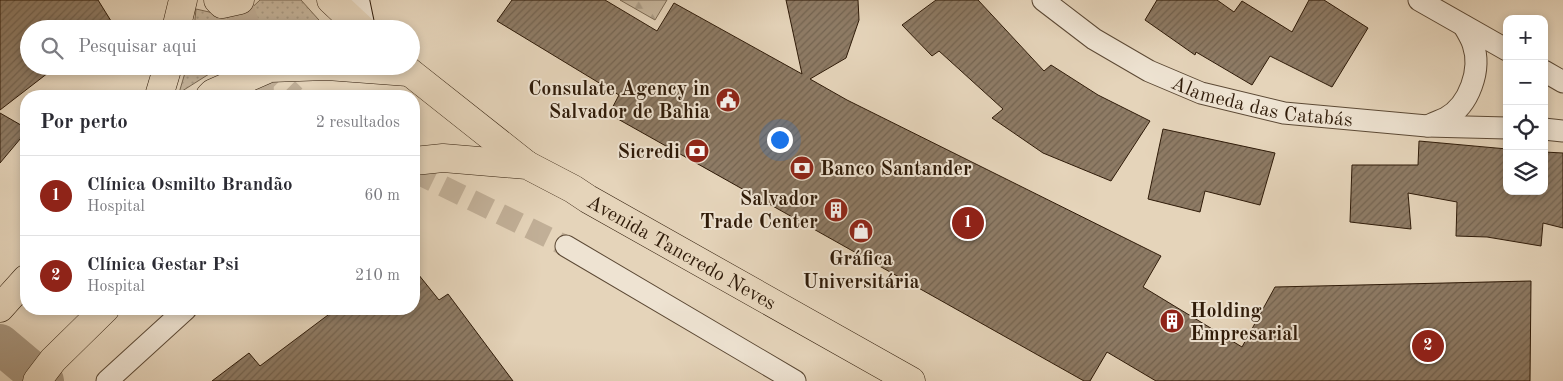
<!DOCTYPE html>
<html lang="pt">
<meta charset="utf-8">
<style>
body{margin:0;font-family:"Old Standard TT",serif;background:#f7f7f7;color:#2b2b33}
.controls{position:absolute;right:15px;top:15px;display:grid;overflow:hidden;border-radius:10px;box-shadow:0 2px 8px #0003}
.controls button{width:45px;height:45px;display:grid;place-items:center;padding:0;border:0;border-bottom:1px solid #e1e1e2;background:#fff;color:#2b2b33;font:25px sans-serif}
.you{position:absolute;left:779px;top:139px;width:18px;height:18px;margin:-12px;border:4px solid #fff;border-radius:50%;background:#1a73e8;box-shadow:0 0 0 8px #1a73e833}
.badge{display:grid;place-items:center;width:32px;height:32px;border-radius:50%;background:#8f2418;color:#fff;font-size:16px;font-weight:700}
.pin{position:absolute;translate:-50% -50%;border:2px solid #fff;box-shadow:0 1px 5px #0006}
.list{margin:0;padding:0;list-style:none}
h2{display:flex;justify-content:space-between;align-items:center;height:65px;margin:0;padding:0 20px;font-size:21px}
h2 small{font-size:16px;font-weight:400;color:#7c7c81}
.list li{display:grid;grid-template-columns:32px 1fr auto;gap:15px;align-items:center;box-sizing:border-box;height:80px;padding:0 20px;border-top:1px solid #e1e1e2}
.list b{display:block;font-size:19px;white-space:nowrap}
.list p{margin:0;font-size:16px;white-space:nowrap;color:#7c7c81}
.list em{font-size:16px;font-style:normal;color:#7c7c81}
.icon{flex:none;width:28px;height:28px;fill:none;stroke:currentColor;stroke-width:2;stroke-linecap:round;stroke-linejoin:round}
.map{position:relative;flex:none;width:1563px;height:381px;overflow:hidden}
.search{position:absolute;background:#fff;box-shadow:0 2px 8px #0003;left:20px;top:20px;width:400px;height:55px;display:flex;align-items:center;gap:12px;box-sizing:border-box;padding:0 18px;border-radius:28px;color:#7c7c81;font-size:19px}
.panel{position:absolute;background:#fff;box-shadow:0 2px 8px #0003;left:20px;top:90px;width:400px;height:225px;border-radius:20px}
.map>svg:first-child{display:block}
.grass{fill:url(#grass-dots);stroke:#7a6852}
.forest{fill:url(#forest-firs);stroke:#7a6852}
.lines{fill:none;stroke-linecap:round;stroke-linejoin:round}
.river{stroke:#a7957e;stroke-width:40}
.building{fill:url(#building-hatch);stroke:#2f1b09}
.tertiary-tunnel{stroke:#c1af97;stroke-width:21;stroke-dasharray:21 11;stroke-linecap:butt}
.primary-tunnel{stroke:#c1af97;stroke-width:28;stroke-dasharray:28 14;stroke-linecap:butt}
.tertiary-casing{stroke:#5c4935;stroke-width:23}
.secondary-casing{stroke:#2f1b09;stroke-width:26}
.primary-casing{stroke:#2f1b09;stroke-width:29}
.tertiary{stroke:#eee3d2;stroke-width:21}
.secondary{stroke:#eee3d2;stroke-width:24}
.primary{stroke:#e5d4ba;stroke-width:28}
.labels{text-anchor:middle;stroke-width:4;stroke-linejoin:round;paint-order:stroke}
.poi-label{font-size:20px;font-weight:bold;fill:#2f1b09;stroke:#eee3d2;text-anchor:end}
.street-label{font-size:20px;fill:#2f1b09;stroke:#eee3d2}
</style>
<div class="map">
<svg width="1563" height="381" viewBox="0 0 1563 381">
<defs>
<pattern id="grass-dots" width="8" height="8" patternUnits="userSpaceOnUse" patternTransform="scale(1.25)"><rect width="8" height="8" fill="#c6b59c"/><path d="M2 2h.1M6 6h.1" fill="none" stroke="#aa9b85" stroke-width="1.8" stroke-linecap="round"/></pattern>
<pattern id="forest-firs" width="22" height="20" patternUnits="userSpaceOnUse" patternTransform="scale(1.25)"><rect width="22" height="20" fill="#c6b59c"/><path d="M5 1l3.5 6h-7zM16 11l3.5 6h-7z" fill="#aa9b85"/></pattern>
<pattern id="building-hatch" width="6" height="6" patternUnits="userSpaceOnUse" patternTransform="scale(1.25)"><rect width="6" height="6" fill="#8e7b65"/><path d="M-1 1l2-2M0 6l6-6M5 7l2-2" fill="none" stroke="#746451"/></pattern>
</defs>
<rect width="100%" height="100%" fill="#e5d4ba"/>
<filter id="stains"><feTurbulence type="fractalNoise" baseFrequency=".004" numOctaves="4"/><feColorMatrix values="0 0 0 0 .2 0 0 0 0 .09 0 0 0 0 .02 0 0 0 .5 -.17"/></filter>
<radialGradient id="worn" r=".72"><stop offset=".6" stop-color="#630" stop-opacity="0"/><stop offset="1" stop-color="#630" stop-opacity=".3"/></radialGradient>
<!-- grass -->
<g class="grass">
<polygon points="260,0 301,0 327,29 194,29 196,9 240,19"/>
<polygon points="187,66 225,66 217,69 179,93"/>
</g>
<!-- forest -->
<polygon class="forest" points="620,0 667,0 655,20"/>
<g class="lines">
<!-- river -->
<polyline class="river" points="0,344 44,381"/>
</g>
<!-- building -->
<g class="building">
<polygon points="0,0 98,0 116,29 29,29 29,66 57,66 0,110"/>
<polygon points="512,0 605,0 657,31 674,3 802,74 786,0 858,0 859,20 846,58 810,79 847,100 1161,256 1143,287 1242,347 1275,287 1531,281 1530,381 1156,381 1107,352 1090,381 1084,381 609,114 619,95 497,21"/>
<polygon points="936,0 978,0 1044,71 1051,65 1098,95 1150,121 1111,181 1043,153 992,118 1003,109 939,51 932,56 902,25"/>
<polygon points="1157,0 1217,0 1234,12 1242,1 1292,32 1309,0 1324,0 1368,28 1332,87 1270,56 1252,85 1196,52 1195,55 1145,20"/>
<polygon points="0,113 26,128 26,132 0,163"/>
<polygon points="1163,129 1275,153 1260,205 1205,191 1200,212 1148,199"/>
<polygon points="1419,141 1507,149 1507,191 1544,191 1544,152 1563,153 1563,228 1543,223 1541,246 1487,237 1456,236 1457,202 1408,193 1411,229 1350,222 1352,165 1418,165"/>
<polygon points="414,269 439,300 448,294 513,381 212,381 249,353 260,366 336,309 414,309"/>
</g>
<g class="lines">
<!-- tertiary-tunnel -->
<g class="tertiary-tunnel">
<polyline points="265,66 295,96"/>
<polyline points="414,172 566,246"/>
</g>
<!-- primary-tunnel -->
<g class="primary-tunnel">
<polyline points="237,0 247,29"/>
<polyline points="259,66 260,96"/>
</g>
<defs>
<g id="tertiary">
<path id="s1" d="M1043,0L1094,39L1149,71L1201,93L1284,113L1427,126L1507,128"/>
<polyline points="1419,0 1507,50"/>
<polyline points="1544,71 1563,82"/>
<path d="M1428,126C1433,123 1440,121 1446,118C1469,105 1482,70 1473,44C1471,38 1467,32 1464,26"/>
<polyline points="1544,129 1563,131"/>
<polyline points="566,246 795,381"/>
<polyline points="107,381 186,309"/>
</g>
<polyline id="secondary" points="357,0 363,29"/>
<g id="primary">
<polyline points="218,0 222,4 240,0"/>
<polyline points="331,0 362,29"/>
<polyline points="176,29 183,0"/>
<polyline points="402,66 527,165"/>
<polyline points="159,96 168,66"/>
<polyline points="210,96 213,93 270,68 327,66 408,72"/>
<path id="s2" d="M414,161L443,158L527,165L573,189L588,199L911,381"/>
<polyline points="0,308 26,279"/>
<polyline points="37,381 53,360 105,309"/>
</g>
</defs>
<!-- tertiary casing -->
<use href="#tertiary" class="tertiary-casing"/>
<!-- secondary casing -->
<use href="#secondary" class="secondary-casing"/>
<!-- primary casing -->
<use href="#primary" class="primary-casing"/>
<!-- tertiary -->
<use href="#tertiary" class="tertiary"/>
<!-- secondary -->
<use href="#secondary" class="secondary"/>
<!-- primary -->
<use href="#primary" class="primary"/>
</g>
<!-- icons -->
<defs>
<symbol id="civic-disc" viewBox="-11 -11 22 22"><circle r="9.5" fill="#8f2418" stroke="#eee3d2"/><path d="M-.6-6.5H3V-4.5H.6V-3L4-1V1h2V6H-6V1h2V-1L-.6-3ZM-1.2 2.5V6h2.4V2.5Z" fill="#fff"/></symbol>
<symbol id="bank-disc" viewBox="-11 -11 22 22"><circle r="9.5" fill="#8f2418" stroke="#eee3d2"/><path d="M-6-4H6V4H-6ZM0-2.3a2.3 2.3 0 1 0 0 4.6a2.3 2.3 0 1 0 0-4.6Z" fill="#fff"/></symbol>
<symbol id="building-disc" viewBox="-11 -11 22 22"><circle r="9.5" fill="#8f2418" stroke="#eee3d2"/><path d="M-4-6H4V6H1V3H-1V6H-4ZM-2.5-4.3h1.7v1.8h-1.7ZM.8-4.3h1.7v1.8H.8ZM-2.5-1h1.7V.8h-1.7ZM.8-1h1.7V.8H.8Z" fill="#fff"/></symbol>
<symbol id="shop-disc" viewBox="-11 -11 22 22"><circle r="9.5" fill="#8f2418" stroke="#eee3d2"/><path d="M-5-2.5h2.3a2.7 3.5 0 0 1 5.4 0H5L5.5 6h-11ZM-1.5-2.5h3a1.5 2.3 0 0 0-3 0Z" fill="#fff"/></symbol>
</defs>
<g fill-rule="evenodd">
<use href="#civic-disc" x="714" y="86" width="28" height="28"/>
<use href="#bank-disc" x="683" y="137" width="28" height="28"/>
<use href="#bank-disc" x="788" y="154" width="28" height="28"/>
<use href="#building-disc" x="822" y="196" width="28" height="28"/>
<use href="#shop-disc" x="847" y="217" width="28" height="28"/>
<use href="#building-disc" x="1158" y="307" width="28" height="28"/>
</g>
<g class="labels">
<!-- poi labels -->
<g class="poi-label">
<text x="710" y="95">Consulate Agency in<tspan x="710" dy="23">Salvador de Bahia</tspan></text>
<text x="680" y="158">Sicredi</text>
<text x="820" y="175" text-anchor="start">Banco Santander</text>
<text x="818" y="205">Salvador<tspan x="818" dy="23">Trade Center</tspan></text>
<text x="861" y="265" text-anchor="middle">Gráfica<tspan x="861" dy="23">Universitária</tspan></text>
<text x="1190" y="317" text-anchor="start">Holding<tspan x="1190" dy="23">Empresarial</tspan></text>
</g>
<!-- street labels -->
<g class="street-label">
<text dy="7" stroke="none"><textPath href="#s1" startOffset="246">Alameda das Catabás</textPath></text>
<text dy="7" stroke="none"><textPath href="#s2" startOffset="291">Avenida Tancredo Neves</textPath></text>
</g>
</g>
<rect width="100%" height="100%" filter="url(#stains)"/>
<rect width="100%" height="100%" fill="url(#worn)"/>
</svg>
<div class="controls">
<button>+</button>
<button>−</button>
<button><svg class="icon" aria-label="locate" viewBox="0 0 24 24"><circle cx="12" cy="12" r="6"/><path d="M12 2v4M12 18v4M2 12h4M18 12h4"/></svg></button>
<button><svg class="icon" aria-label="layers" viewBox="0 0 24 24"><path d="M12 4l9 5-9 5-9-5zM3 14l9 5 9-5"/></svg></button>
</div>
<div class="you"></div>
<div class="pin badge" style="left:968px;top:223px">1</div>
<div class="pin badge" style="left:1428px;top:346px">2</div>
<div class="search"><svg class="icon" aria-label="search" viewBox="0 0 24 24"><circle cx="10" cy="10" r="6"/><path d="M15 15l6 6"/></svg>Pesquisar aqui</div>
<section class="panel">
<h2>Por perto<small>2 resultados</small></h2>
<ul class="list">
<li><span class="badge">1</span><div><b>Clínica Osmilto Brandão</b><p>Hospital</p></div><em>60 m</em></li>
<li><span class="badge">2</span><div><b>Clínica Gestar Psi</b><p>Hospital</p></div><em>210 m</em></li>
</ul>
</section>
</div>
